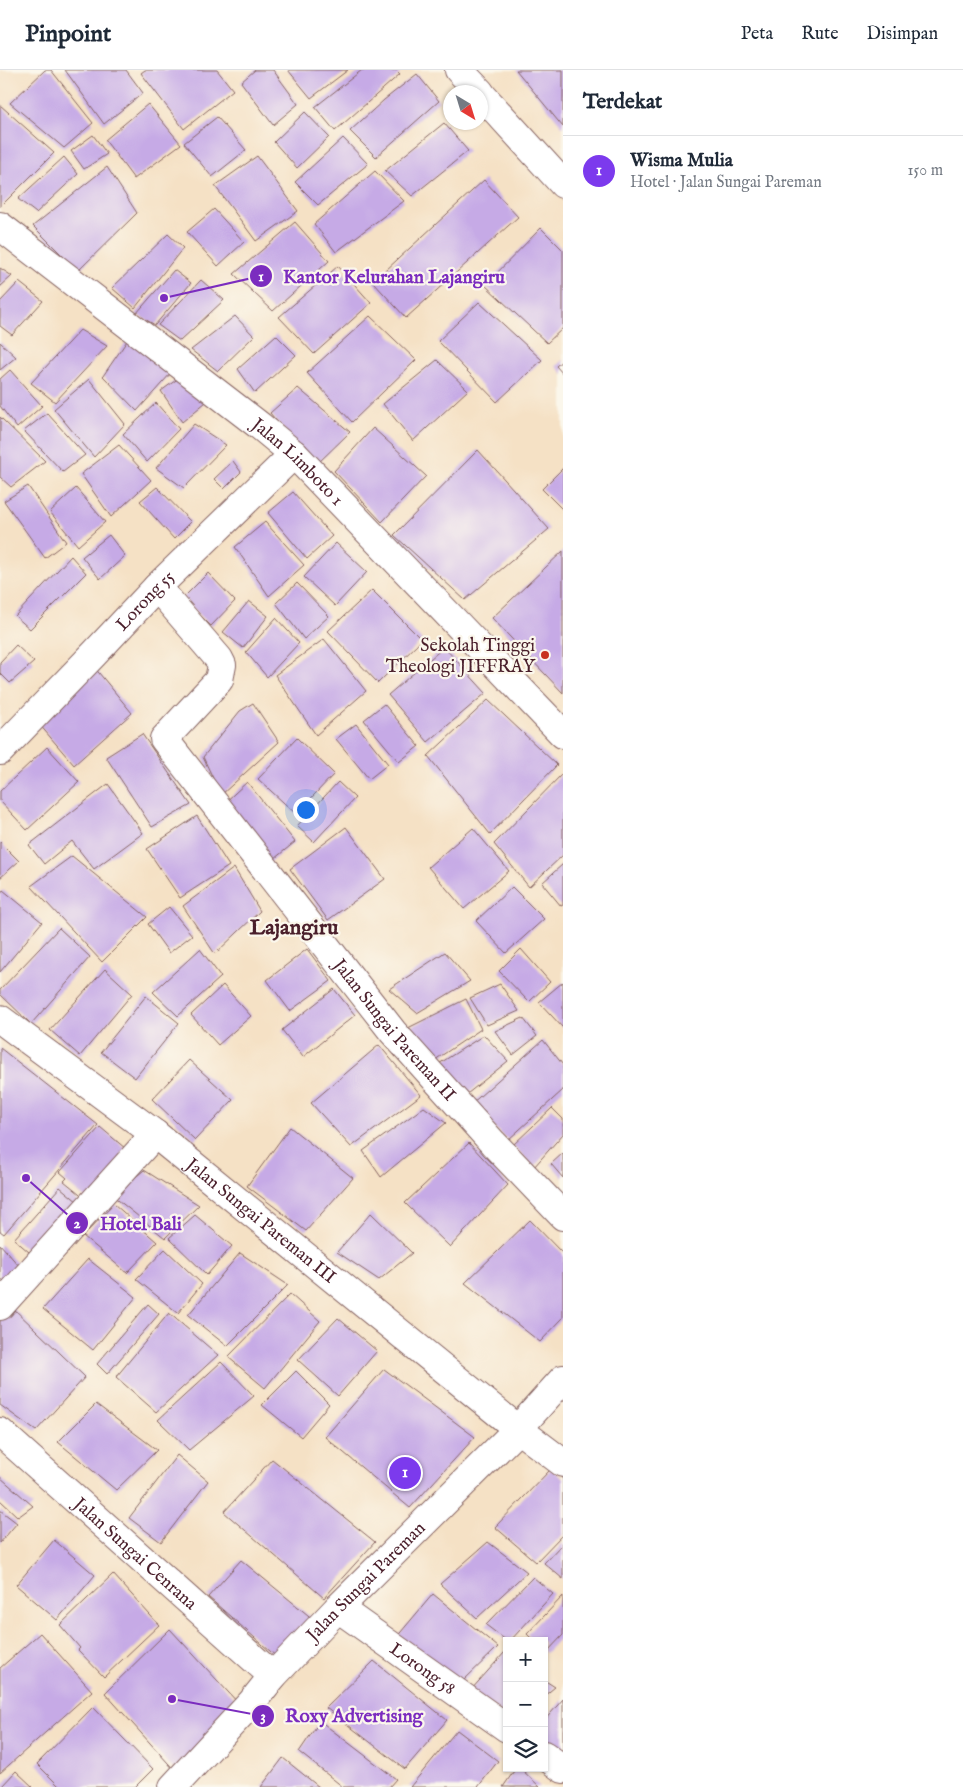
<!DOCTYPE html>
<html lang="id">
<meta charset="utf-8">
<style>
body{margin:0;font-family:"IM FELL English",serif;background:#f2f2f3;color:#1f2937}
.controls{position:absolute;right:15px;bottom:15px;display:grid;overflow:hidden;border-radius:0px;box-shadow:0 1px 4px #0004}
.controls button{width:45px;height:45px;display:grid;place-items:center;padding:0;border:0;border-bottom:1px solid #e0e1e3;background:#fff;color:#1f2937;font:25px sans-serif}
.compass{position:absolute;left:443px;top:15px;width:45px;height:45px;border-radius:50%;background:#fff;box-shadow:0 1px 4px #0004;rotate:142deg}
.you{position:absolute;left:305px;top:739px;width:18px;height:18px;margin:-12px;border:4px solid #fff;border-radius:50%;background:#1a73e8;box-shadow:0 0 0 8px #1a73e833}
.badge{display:grid;place-items:center;width:32px;height:32px;border-radius:50%;background:#7c3aed;color:#fff;font-size:16px;font-weight:700}
.pin{position:absolute;translate:-50% -50%;border:2px solid #fff;box-shadow:0 1px 5px #0006}
.list{margin:0;padding:0;list-style:none}
h2{display:flex;justify-content:space-between;align-items:center;height:65px;margin:0;padding:0 20px;font-size:21px}
h2 small{font-size:16px;font-weight:400;color:#747a83}
.list li{display:grid;grid-template-columns:32px 1fr auto;gap:15px;align-items:center;box-sizing:border-box;height:70px;padding:0 20px;border-top:1px solid #e0e1e3}
.list b{display:block;font-size:19px;white-space:nowrap}
.list p{margin:0;font-size:16px;white-space:nowrap;color:#747a83}
.list em{font-size:16px;font-style:normal;color:#747a83}
.icon{flex:none;width:28px;height:28px;fill:none;stroke:currentColor;stroke-width:2;stroke-linecap:round;stroke-linejoin:round}
.map{position:relative;flex:none;width:563px;height:1717px;overflow:hidden}
header{display:flex;align-items:center;gap:30px;box-sizing:border-box;height:70px;padding:0 25px;background:#fff;border-bottom:1px solid #e0e1e3}
header strong{font-size:24px}
nav{display:flex;gap:28px;margin-inline-start:auto;font-size:18px}
main{display:flex}
aside{flex:1;background:#fff}
.map>svg:first-child{display:block}
.building{fill:#c6aae6}
.lines{fill:none;stroke-linecap:round;stroke-linejoin:round}
.minor-casing{stroke:#866361;stroke-width:30}
.minor{stroke:#fff;stroke-width:28}
.poi-dot{fill:#c8321e;stroke:#fbf7ec;stroke-width:2}
.labels{text-anchor:middle;stroke-width:4.5;stroke-linejoin:round;paint-order:stroke}
.street-label{font-size:18px;fill:#4a1f2b;stroke:#fbf7ec}
.poi-label{font-size:18px;fill:#4a1f2b;stroke:#fbf7ec;text-anchor:end}
.district-label{font-size:22px;font-weight:bold;fill:#4a1f2b;stroke:#fbf7ec}
.leader{fill:none;stroke:#7b2cbf;stroke-width:2}
.callout-dot{fill:#7b2cbf;stroke:#fbf7ec;stroke-width:2}
.mark-label{font-size:15px;text-anchor:middle;font-weight:bold;fill:#fff}
.callout-label{font-size:19px;text-anchor:middle;font-weight:bold;fill:#7b2cbf;stroke:#fbf7ec;stroke-width:4.5;stroke-linejoin:round;paint-order:stroke}
</style>
<header>
<strong>Pinpoint</strong>
<nav><a>Peta</a><a>Rute</a><a>Disimpan</a></nav>
</header>
<main>
<div class="map">
<svg width="563" height="1717" viewBox="0 0 563 1717">
<rect width="100%" height="100%" fill="#fbf7ec"/>
<filter id="ink" filterUnits="userSpaceOnUse"><feTurbulence type="fractalNoise" baseFrequency=".02" numOctaves="2"/><feDisplacementMap in="SourceGraphic" scale="10" xChannelSelector="R" yChannelSelector="G"/><feConvolveMatrix kernelMatrix="1 2 1 2 8 2 1 2 1" color-interpolation-filters="sRGB"/></filter>
<filter id="wash" filterUnits="userSpaceOnUse"><feTurbulence type="fractalNoise" baseFrequency=".0096" numOctaves="4" result="noise"/><feDisplacementMap in="SourceGraphic" scale="20" xChannelSelector="R" yChannelSelector="G"/><feGaussianBlur stdDeviation="1.12" result="paint"/><feColorMatrix in="noise" values="0 0 0 0 0 0 0 0 0 0 0 0 0 0 0 0 0 1.4 0 .05"/><feComposite in="paint" operator="in"/></filter>
<g filter="url(#wash)">
<rect width="100%" height="100%" fill="#f5e1c5"/>
<g id="blocks">
<!-- building -->
<g class="building">
<polygon points="45,0 51,0 93,53 64,78 10,33"/>
<polygon points="65,0 126,0 143,23 104,54"/>
<polygon points="145,0 217,0 233,20 184,59 141,3"/>
<polygon points="255,0 273,0 298,34 273,55 241,12"/>
<polygon points="288,0 348,0 311,28"/>
<polygon points="362,0 396,0 400,4 335,61 315,37"/>
<polygon points="516,0 563,0 563,57"/>
<polygon points="417,4 439,31 376,87 350,61 384,30"/>
<polygon points="148,34 181,74 134,109 105,70"/>
<polygon points="0,35 54,83 0,137"/>
<polygon points="305,42 329,67 297,98 274,72"/>
<polygon points="217,47 246,80 212,107 184,73"/>
<polygon points="444,53 468,81 412,126 385,101"/>
<polygon points="93,65 107,84 84,99 71,81"/>
<polygon points="343,68 368,94 318,135 295,112"/>
<polygon points="257,86 298,141 256,171 215,116"/>
<polygon points="64,87 78,104 36,143 18,129"/>
<polygon points="107,97 137,143 78,201 33,156"/>
<polygon points="375,101 404,131 336,182 314,154"/>
<polygon points="484,110 518,147 406,248 373,212"/>
<polygon points="214,139 244,172 218,196 187,162"/>
<polygon points="295,152 329,191 273,241 234,204"/>
<polygon points="541,158 563,180 563,258 547,273 485,215"/>
<polygon points="168,164 183,178 135,238 112,218"/>
<polygon points="338,196 371,233 314,284 279,247"/>
<polygon points="0,198 12,206 0,217"/>
<polygon points="174,200 191,213 155,255 136,244"/>
<polygon points="201,210 224,230 180,271 158,255"/>
<polygon points="19,212 43,231 12,265 0,256 0,232"/>
<polygon points="479,232 542,290 497,332 438,271"/>
<polygon points="235,246 254,266 218,301 191,280"/>
<polygon points="370,246 416,290 352,352 307,303"/>
<polygon points="80,260 107,276 55,332 31,313"/>
<polygon points="276,265 296,285 255,323 238,299"/>
<polygon points="129,268 171,303 137,341 103,306"/>
<polygon points="0,272 16,287 0,300"/>
<polygon points="437,290 468,320 413,371 383,334"/>
<polygon points="563,290 563,304 556,296"/>
<polygon points="10,300 42,336 17,358 0,336 0,309"/>
<polygon points="183,305 206,332 182,352 161,321"/>
<polygon points="89,309 125,354 94,387 54,339"/>
<polygon points="298,318 350,362 314,397 270,343"/>
<polygon points="156,333 179,359 147,392 123,364"/>
<polygon points="47,343 85,385 63,402 24,361"/>
<polygon points="0,347 45,391 11,417 0,407"/>
<polygon points="194,354 226,375 184,418 156,398"/>
<polygon points="373,358 426,406 382,452 334,401"/>
<polygon points="119,375 151,410 111,447 81,404"/>
<polygon points="478,380 549,459 465,530 394,465"/>
<polygon points="233,391 241,402 224,419 214,409"/>
<polygon points="563,398 563,440 542,419"/>
<polygon points="28,416 66,472 45,488 4,431"/>
<polygon points="157,417 191,452 174,469 140,431"/>
<polygon points="76,418 105,452 78,476 50,442"/>
<polygon points="293,422 332,466 307,489 268,443"/>
<polygon points="265,452 304,495 269,526 235,477"/>
<polygon points="109,465 125,486 100,509 82,487"/>
<polygon points="336,473 367,502 335,536 304,507"/>
<polygon points="563,481 563,623 492,548"/>
<polygon points="71,486 86,503 30,559 15,546"/>
<polygon points="208,503 235,531 211,556 183,528"/>
<polygon points="297,513 329,546 304,569 276,533"/>
<polygon points="372,520 422,570 378,613 328,561"/>
<polygon points="249,531 268,546 243,578 223,562"/>
<polygon points="276,548 299,573 267,607 246,582"/>
<polygon points="324,569 366,621 316,665 275,605"/>
<polygon points="16,575 34,592 10,613 0,603 0,592"/>
<polygon points="444,577 486,623 428,672 388,625"/>
<polygon points="94,597 132,643 74,695 39,654"/>
<polygon points="488,630 557,695 490,764 428,686"/>
<polygon points="253,633 279,672 221,725 203,687 240,641"/>
<polygon points="384,634 419,676 399,692 364,650"/>
<polygon points="356,654 388,694 369,709 336,669"/>
<polygon points="142,664 191,735 152,757 106,687"/>
<polygon points="297,668 334,704 296,744 258,709"/>
<polygon points="47,677 79,712 27,760 0,731 0,721"/>
<polygon points="563,703 563,785 529,817 494,774"/>
<polygon points="247,712 295,772 269,793 222,735"/>
<polygon points="338,712 355,728 314,772 297,756"/>
<polygon points="108,714 143,763 94,799 72,771 44,794 29,775"/>
<polygon points="197,746 229,796 180,828 147,779"/>
<polygon points="346,757 385,809 328,850 290,799"/>
<polygon points="473,758 509,801 464,839 428,797"/>
<polygon points="0,772 19,791 0,808"/>
<polygon points="72,786 147,847 102,892 31,816"/>
<polygon points="563,794 563,835 561,836 542,813"/>
<polygon points="234,798 260,841 215,884 183,836"/>
<polygon points="512,817 544,849 506,883 476,851"/>
<polygon points="3,820 42,852 0,902 0,824"/>
<polygon points="169,837 192,865 169,883 148,854"/>
<polygon points="59,858 90,887 31,954 0,924 0,920"/>
<polygon points="200,879 221,907 178,946 153,922"/>
<polygon points="307,879 331,911 290,941 267,910"/>
<polygon points="521,879 550,912 529,932 499,901"/>
<polygon points="445,882 470,911 417,943 389,919"/>
<polygon points="105,899 132,924 80,986 50,960"/>
<polygon points="563,912 563,958 539,932"/>
<polygon points="500,914 519,941 487,955 470,928"/>
<polygon points="223,915 251,946 218,975 191,945"/>
<polygon points="334,919 355,945 303,987 282,960"/>
<polygon points="146,926 179,953 135,1008 101,982"/>
<polygon points="466,929 481,959 429,994 406,959"/>
<polygon points="523,948 537,966 513,985 495,961"/>
<polygon points="484,965 508,991 462,1028 434,997"/>
<polygon points="543,970 563,995 563,1020 508,1070 470,1035"/>
<polygon points="379,975 421,1025 351,1077 311,1033"/>
<polygon points="0,978 98,1055 4,1164 0,1161"/>
<polygon points="189,990 233,1030 195,1070 152,1029"/>
<polygon points="424,1037 446,1053 381,1107 363,1081"/>
<polygon points="552,1038 563,1049 563,1064 534,1097 513,1075"/>
<polygon points="100,1057 132,1084 90,1132 64,1111 67,1108 60,1102"/>
<polygon points="290,1057 353,1108 306,1161 247,1116"/>
<polygon points="469,1073 508,1115 450,1177 405,1133"/>
<polygon points="563,1083 563,1108 551,1094"/>
<polygon points="144,1100 199,1135 165,1168 113,1126"/>
<polygon points="60,1117 84,1137 37,1189 14,1169"/>
<polygon points="114,1134 157,1172 127,1203 83,1166"/>
<polygon points="371,1143 412,1183 379,1210 337,1182"/>
<polygon points="195,1145 232,1176 207,1205 169,1168"/>
<polygon points="530,1150 563,1184 563,1248 540,1272 465,1213"/>
<polygon points="0,1174 26,1204 12,1217 0,1208"/>
<polygon points="165,1179 202,1214 178,1243 136,1209"/>
<polygon points="240,1183 288,1215 227,1276 188,1245"/>
<polygon points="88,1189 136,1227 93,1280 43,1239"/>
<polygon points="290,1224 320,1251 265,1318 228,1287"/>
<polygon points="148,1234 159,1244 107,1304 97,1294"/>
<polygon points="12,1237 85,1307 36,1361 0,1335 0,1251"/>
<polygon points="169,1243 218,1285 156,1342 116,1307"/>
<polygon points="338,1248 377,1281 338,1326 298,1290"/>
<polygon points="221,1292 254,1326 189,1380 158,1350"/>
<polygon points="384,1299 475,1367 410,1438 325,1367"/>
<polygon points="296,1301 329,1334 301,1367 262,1335"/>
<polygon points="96,1334 157,1380 116,1420 58,1372"/>
<polygon points="177,1385 208,1411 161,1472 129,1448"/>
<polygon points="272,1389 375,1472 324,1528 224,1442"/>
<polygon points="551,1399 563,1409 563,1464 536,1492 495,1457"/>
<polygon points="0,1407 33,1436 18,1447 0,1430"/>
<polygon points="0,1440 17,1453 0,1473"/>
<polygon points="54,1470 95,1505 57,1550 16,1515"/>
<polygon points="488,1472 527,1502 477,1548 440,1514"/>
<polygon points="563,1473 563,1509 544,1493"/>
<polygon points="241,1490 314,1550 278,1588 208,1527"/>
<polygon points="113,1504 159,1555 104,1607 78,1580 80,1578 60,1555"/>
<polygon points="533,1507 553,1524 510,1571 507,1571 486,1555"/>
<polygon points="433,1524 498,1577 462,1612 395,1569"/>
<polygon points="563,1526 563,1565 546,1583 544,1581 544,1571 534,1571 527,1564"/>
<polygon points="170,1559 240,1635 177,1703 105,1623"/>
<polygon points="40,1563 92,1621 0,1703 0,1598"/>
<polygon points="505,1582 507,1584 507,1647 470,1621"/>
<polygon points="374,1591 447,1650 405,1699 326,1638"/>
<polygon points="544,1610 555,1617 544,1626"/>
<polygon points="563,1629 563,1687 544,1674 544,1651"/>
<polygon points="93,1637 153,1699 135,1717 60,1717 37,1694"/>
<polygon points="320,1651 396,1709 389,1717 343,1717 299,1682"/>
<polygon points="457,1660 498,1691 478,1717 410,1717"/>
<polygon points="283,1688 319,1717 261,1717"/>
<polygon points="516,1698 520,1698 540,1717 503,1717"/>
<polygon points="16,1701 33,1717 1,1717"/>
</g>
</g>
</g>
<g filter="url(#ink)">
<use href="#blocks" fill-opacity="0" stroke="#866361" stroke-width="1"/>
<g class="lines">
<defs>
<g id="minor">
<polyline points="459,0 480,22"/>
<polyline points="480,23 563,114"/>
<path id="s1" d="M0,156L260,356L294,384L563,664"/>
<path id="s2" d="M157,517L219,589L222,595L219,610L164,669L393,962L493,1073L563,1146"/>
<path id="s3" d="M0,681L94,584L157,517L294,384"/>
<path id="s4" d="M0,949L155,1064L518,1359L563,1393"/>
<polyline points="0,1236 155,1064"/>
<path id="s5" d="M0,1362L273,1606"/>
<path id="s6" d="M338,1538L507,1658"/>
<polyline points="544,1685 563,1699"/>
<path id="s7" d="M173,1717L252,1632L273,1606L338,1538L518,1359L563,1309"/>
</g>
</defs>
<!-- minor casing -->
<use href="#minor" class="minor-casing"/>
<!-- minor -->
<use href="#minor" class="minor"/>
</g>
</g>
<!-- markers -->
<circle class="poi-dot" cx="545" cy="585" r="5"/>
<g class="labels">
<!-- street labels -->
<g class="street-label">
<text dy="6" stroke="none"><textPath href="#s1" startOffset="380">Jalan Limboto 1</textPath></text>
<text dy="6" stroke="none"><textPath href="#s3" startOffset="209">Lorong 55</textPath></text>
<text dy="6" stroke="none"><textPath href="#s2" startOffset="569">Jalan Sungai Pareman II</textPath></text>
<text dy="6" stroke="none"><textPath href="#s4" startOffset="330">Jalan Sungai Pareman III</textPath></text>
<text dy="6" stroke="none"><textPath href="#s5" startOffset="182">Jalan Sungai Cenrana</textPath></text>
<text dy="6" stroke="none"><textPath href="#s7" startOffset="282">Jalan Sungai Pareman</textPath></text>
<text dy="6" stroke="none"><textPath href="#s6" startOffset="104">Lorong 58</textPath></text>
</g>
<!-- poi labels -->
<g class="poi-label">
<text x="535" y="581">Sekolah Tinggi<tspan x="535" dy="21">Theologi JIFFRAY</tspan></text>
</g>
<!-- district labels -->
<g class="district-label">
<text x="294" y="864">Lajangiru</text>
</g>
</g>
<!-- callouts -->
<path class="leader" d="M164 228L261 206M26 1108L77 1153M172 1629L263 1646"/>
<g class="callout-dot">
<circle cx="164" cy="228" r="5"/>
<circle cx="26" cy="1108" r="5"/>
<circle cx="172" cy="1629" r="5"/>
<circle cx="261" cy="206" r="12"/>
<circle cx="77" cy="1153" r="12"/>
<circle cx="263" cy="1646" r="12"/>
</g>
<g class="mark-label">
<text x="261" y="211">1</text>
<text x="77" y="1158">2</text>
<text x="263" y="1651">3</text>
</g>
<g class="callout-label">
<text x="394" y="213">Kantor Kelurahan Lajangiru</text>
<text x="141" y="1160">Hotel Bali</text>
<text x="354" y="1652">Roxy Advertising</text>
</g>
</svg>
<div class="controls">
<button>+</button>
<button>−</button>
<button><svg class="icon" aria-label="layers" viewBox="0 0 24 24"><path d="M12 4l9 5-9 5-9-5zM3 14l9 5 9-5"/></svg></button>
</div>
<svg class="compass" viewBox="-18 -18 36 36"><path d="M0-13l5 13h-10z" fill="#e53935"/><path d="M0 13l5-13h-10z" fill="#747a83"/></svg>
<div class="you"></div>
<div class="pin badge" style="left:405px;top:1403px">1</div>
</div>
<aside>
<h2>Terdekat<small></small></h2>
<ul class="list">
<li><span class="badge">1</span><div><b>Wisma Mulia</b><p>Hotel · Jalan Sungai Pareman</p></div><em>150 m</em></li>
</ul>
</aside>
</main>
